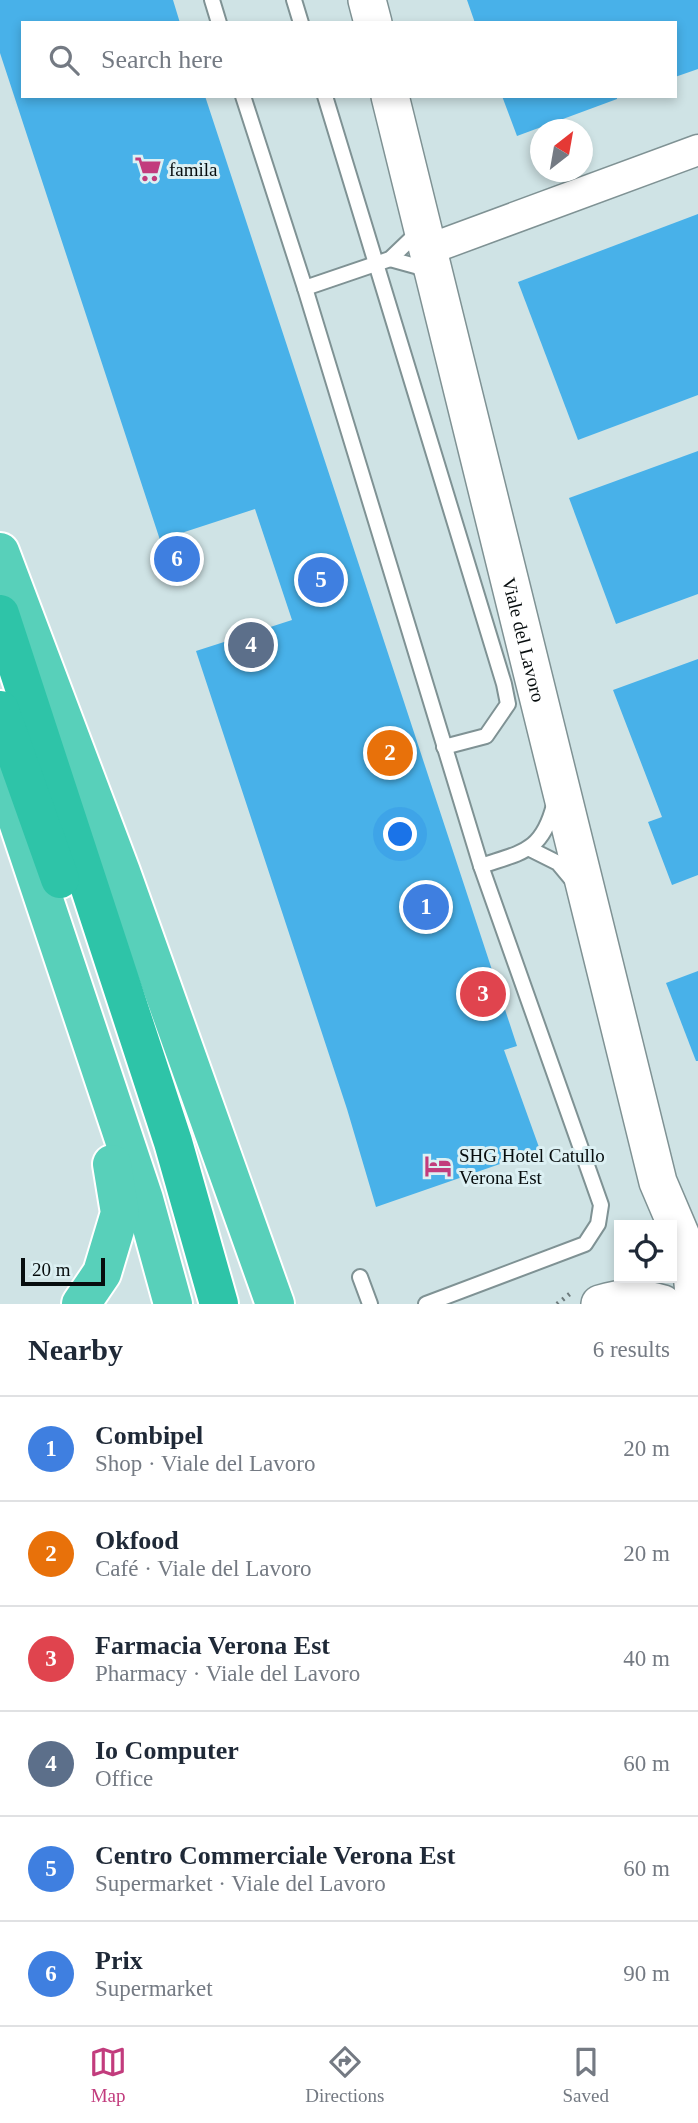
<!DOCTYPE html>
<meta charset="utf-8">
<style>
body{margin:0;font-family:Georgia,serif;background:#f2f2f3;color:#1f2937}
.controls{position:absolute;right:21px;bottom:21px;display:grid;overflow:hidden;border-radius:0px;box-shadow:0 4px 10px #0003}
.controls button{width:63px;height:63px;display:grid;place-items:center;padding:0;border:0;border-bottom:2px solid #e0e1e3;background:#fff;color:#1f2937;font:35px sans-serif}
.compass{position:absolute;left:530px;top:119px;width:63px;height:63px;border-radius:50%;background:#fff;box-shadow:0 4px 10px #0003;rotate:31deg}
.scale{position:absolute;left:21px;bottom:18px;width:84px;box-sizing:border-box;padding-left:7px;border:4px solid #070d0e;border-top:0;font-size:19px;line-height:24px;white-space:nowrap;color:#070d0e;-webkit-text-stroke:5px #dcf0f3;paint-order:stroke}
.you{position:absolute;left:401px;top:835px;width:24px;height:24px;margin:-18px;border:5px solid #fff;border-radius:50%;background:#1a73e8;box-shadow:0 0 0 10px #1a73e833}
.badge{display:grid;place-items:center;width:46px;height:46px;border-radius:50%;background:#c23c7d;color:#fff;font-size:23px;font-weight:700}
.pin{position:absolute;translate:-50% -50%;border:4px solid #fff;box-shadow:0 2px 7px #0006}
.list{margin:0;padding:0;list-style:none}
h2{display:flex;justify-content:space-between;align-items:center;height:91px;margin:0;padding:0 28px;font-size:30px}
h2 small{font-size:23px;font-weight:400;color:#747a83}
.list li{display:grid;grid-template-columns:46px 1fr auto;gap:21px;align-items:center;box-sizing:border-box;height:105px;padding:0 28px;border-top:2px solid #e0e1e3}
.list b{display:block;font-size:26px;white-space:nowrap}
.list p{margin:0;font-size:23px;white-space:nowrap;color:#747a83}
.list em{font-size:23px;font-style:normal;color:#747a83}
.icon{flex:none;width:38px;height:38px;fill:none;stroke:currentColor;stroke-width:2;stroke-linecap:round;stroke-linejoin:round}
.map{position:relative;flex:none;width:698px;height:1304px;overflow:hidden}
.search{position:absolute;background:#fff;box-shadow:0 4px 10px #0003;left:21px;right:21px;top:21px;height:77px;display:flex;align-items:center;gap:18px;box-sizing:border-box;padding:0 24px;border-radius:0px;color:#747a83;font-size:26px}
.sheet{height:721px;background:#fff}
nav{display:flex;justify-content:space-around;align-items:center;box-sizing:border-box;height:98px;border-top:2px solid #e0e1e3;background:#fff;font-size:19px;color:#747a83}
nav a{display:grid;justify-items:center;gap:4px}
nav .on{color:#c23c7d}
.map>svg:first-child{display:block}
.building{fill:#48b1e9}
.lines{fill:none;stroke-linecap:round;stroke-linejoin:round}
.service-casing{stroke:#7f9294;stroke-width:18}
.minor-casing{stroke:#7f9294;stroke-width:33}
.tertiary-casing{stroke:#7f9294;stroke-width:40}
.trunk-casing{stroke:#fff;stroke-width:42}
.motorway-casing{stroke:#fff;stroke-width:42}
.path{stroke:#6e7b7d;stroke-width:4.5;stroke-dasharray:2 5;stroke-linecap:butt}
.service{stroke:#fff;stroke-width:14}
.minor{stroke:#fff;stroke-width:30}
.tertiary{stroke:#fff;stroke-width:37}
.trunk{stroke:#58d0ba;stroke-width:38}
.motorway{stroke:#2ec4a8;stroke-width:38}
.labels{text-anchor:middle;stroke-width:6;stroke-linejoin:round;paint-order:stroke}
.poi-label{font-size:19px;fill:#070d0e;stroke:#dcf0f3;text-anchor:start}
.street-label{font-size:19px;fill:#070d0e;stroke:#dcf0f3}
</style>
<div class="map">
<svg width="698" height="1304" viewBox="0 0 698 1304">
<rect width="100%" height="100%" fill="#cfe3e5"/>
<!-- building -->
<g class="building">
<polygon points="0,0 173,0 180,23 23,23 23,96 205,96 517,1046 504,1050 540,1150 376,1207 347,1109 196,651 292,620 255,509 160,540 0,53"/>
<polygon points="467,0 698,0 698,69 675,77 675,23 475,23"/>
<polygon points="502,96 617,96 617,99 517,136"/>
<polygon points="698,214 698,395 578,440 518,282"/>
<polygon points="698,451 698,594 616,624 569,498"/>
<polygon points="698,659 698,875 672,885 648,822 662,817 613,690"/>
<polygon points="698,971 698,1061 696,1061 666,983"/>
</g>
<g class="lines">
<defs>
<g id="service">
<polyline points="212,0 219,23"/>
<polyline points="294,0 301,23"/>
<polyline points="243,96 305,288 481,866 601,1205 598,1224 585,1244 426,1304"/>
<polyline points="325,96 504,684 508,704 486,736 444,747"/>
<polyline points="390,259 419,267 425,276"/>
<polyline points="305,288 390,259 413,237 414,227"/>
<polyline points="530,849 558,863 573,881"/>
<path d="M481,866C522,852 542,852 554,805"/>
<polyline points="360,1277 370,1304"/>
</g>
<polyline id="minor" points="427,250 698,150"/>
<g id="tertiary">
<polyline points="367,0 373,23"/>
<path id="s1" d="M390,96L658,1182L684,1243L692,1273L695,1304"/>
<path d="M600,1304C622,1297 640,1297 663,1304"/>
</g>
<g id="trunk">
<polyline points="0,552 121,872 275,1304"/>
<polyline points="0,768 144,1199 173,1304"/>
<polyline points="81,1304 102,1273 120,1213 112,1164"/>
</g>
<g id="motorway">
<polyline points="0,614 173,1142 219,1304"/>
<polyline points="0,710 60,879"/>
</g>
</defs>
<!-- service casing -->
<use href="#service" class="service-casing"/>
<!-- minor casing -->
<use href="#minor" class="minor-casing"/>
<!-- tertiary casing -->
<use href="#tertiary" class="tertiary-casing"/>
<!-- trunk casing -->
<use href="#trunk" class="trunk-casing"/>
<!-- motorway casing -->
<use href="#motorway" class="motorway-casing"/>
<!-- path -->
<polyline class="path" points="557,1304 571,1293"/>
<!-- service -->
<use href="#service" class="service"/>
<!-- minor -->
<use href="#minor" class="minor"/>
<!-- tertiary -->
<use href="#tertiary" class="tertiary"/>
<!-- trunk -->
<use href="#trunk" class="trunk"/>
<!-- motorway -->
<use href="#motorway" class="motorway"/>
</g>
<!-- icons -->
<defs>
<symbol id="supermarket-bare" viewBox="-9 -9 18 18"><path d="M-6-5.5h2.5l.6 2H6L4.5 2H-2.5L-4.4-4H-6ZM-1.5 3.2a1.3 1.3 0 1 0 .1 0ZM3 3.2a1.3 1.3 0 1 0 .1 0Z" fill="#c23c7d" stroke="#dcf0f3" stroke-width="2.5" paint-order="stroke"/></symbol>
<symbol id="hotel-bare" viewBox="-9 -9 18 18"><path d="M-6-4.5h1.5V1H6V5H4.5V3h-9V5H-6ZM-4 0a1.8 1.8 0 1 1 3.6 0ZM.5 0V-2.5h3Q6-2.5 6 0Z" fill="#c23c7d" stroke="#dcf0f3" stroke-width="2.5" paint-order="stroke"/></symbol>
</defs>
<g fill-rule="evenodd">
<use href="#supermarket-bare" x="129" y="150" width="38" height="38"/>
<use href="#hotel-bare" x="419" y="1147" width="38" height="38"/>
</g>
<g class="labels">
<!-- poi labels -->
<g class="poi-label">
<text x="169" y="176">famila</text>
<text x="459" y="1162">SHG Hotel Catullo<tspan x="459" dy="22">Verona Est</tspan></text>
</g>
<!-- street labels -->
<g class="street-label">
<text dy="7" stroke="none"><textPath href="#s1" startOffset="560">Viale del Lavoro</textPath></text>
</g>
</g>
</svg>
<div class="controls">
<button><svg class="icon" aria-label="locate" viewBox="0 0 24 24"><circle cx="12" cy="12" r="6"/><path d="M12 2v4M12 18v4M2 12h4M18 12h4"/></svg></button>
</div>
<svg class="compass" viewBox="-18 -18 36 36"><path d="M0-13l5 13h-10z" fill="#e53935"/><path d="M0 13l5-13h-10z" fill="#747a83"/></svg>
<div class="scale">20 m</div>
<div class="you"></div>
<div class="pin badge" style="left:426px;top:907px;background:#3f7fe0">1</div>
<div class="pin badge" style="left:390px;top:753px;background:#e8710a">2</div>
<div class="pin badge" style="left:483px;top:994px;background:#e0444e">3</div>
<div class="pin badge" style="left:251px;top:645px;background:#5c6f8a">4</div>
<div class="pin badge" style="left:321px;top:580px;background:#3f7fe0">5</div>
<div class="pin badge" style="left:177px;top:559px;background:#3f7fe0">6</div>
<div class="search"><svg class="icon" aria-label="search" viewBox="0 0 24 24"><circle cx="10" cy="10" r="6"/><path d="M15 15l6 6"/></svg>Search here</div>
</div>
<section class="sheet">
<h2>Nearby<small>6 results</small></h2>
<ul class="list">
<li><span class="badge" style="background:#3f7fe0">1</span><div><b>Combipel</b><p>Shop · Viale del Lavoro</p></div><em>20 m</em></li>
<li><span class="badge" style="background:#e8710a">2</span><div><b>Okfood</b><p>Café · Viale del Lavoro</p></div><em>20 m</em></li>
<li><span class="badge" style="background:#e0444e">3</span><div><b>Farmacia Verona Est</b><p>Pharmacy · Viale del Lavoro</p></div><em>40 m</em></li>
<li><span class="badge" style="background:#5c6f8a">4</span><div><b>Io Computer</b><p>Office</p></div><em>60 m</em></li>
<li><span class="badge" style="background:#3f7fe0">5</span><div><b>Centro Commerciale Verona Est</b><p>Supermarket · Viale del Lavoro</p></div><em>60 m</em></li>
<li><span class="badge" style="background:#3f7fe0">6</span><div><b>Prix</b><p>Supermarket</p></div><em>90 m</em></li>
</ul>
</section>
<nav>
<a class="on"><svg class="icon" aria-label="map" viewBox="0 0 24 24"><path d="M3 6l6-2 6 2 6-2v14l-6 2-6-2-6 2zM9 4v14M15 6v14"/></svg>Map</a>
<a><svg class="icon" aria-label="directions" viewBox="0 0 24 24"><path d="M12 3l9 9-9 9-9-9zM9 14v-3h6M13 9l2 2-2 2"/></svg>Directions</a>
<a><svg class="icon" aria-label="saved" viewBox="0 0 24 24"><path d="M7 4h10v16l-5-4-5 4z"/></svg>Saved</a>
</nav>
